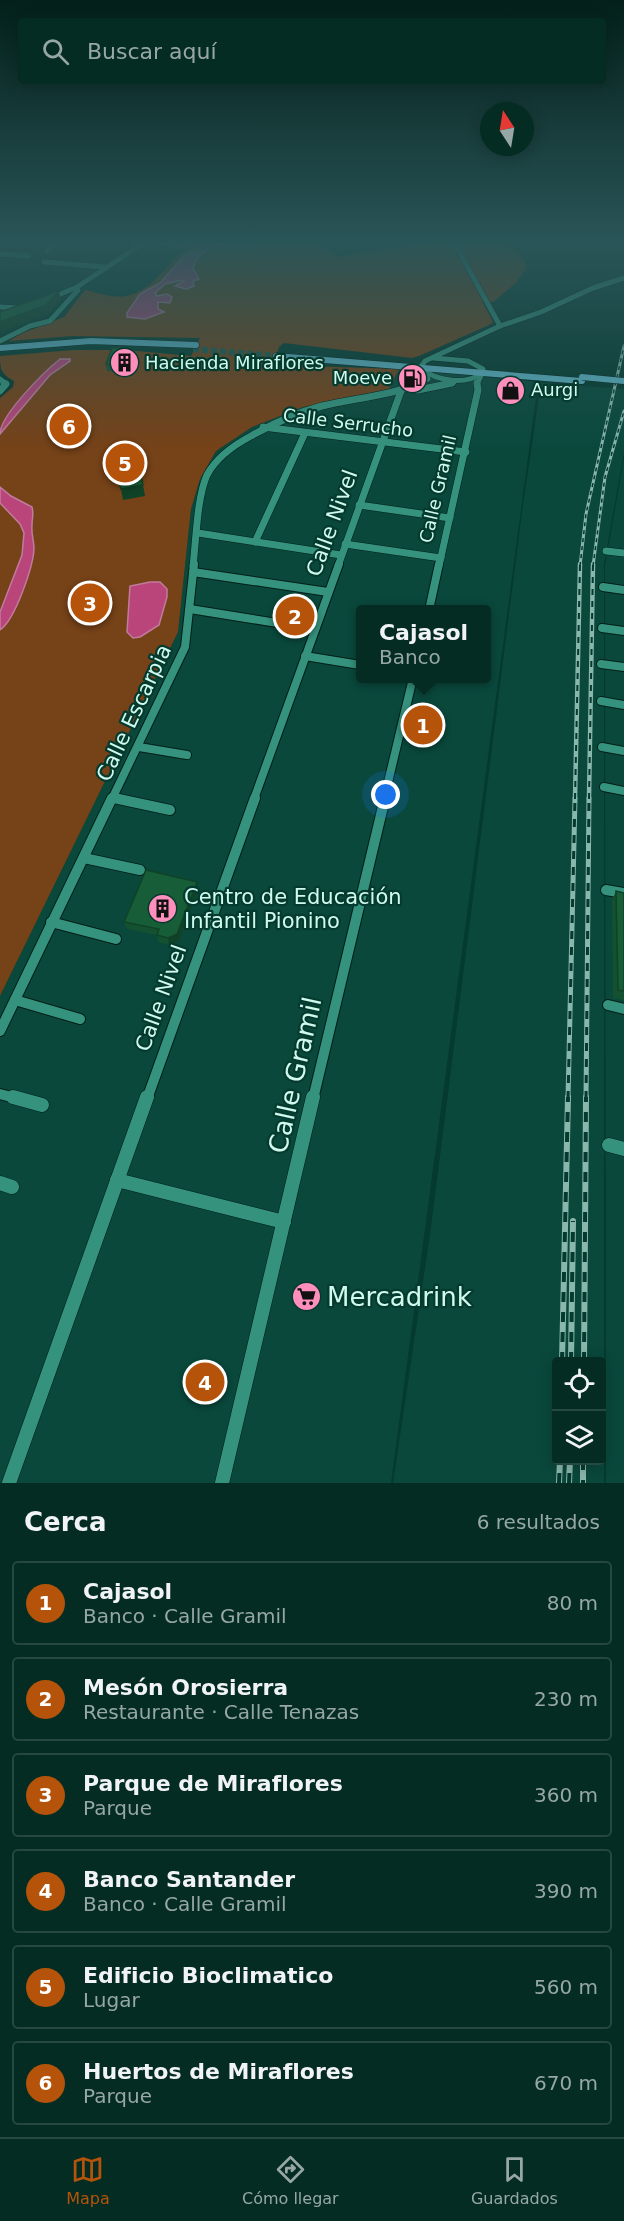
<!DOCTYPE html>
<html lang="es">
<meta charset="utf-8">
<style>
body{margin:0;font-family:"DejaVu Sans",sans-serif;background:#0d342b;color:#f1f3f6}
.controls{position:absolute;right:18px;bottom:18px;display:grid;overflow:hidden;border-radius:6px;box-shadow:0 3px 15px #0003}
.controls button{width:54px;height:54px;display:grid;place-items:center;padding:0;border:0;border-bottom:2px solid #254841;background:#042c23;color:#f1f3f6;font:30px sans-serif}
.compass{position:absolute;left:480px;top:102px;width:54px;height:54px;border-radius:50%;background:#042c23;box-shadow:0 3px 15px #0003;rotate:348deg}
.you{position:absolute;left:386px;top:795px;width:21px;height:21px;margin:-15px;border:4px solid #fff;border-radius:50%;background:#1a73e8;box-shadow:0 0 0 9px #1a73e833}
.badge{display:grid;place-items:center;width:39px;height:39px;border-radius:50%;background:#b45309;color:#fff;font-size:20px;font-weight:700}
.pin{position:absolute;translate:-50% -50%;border:3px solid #fff;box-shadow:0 2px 6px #0006}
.popup{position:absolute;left:356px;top:605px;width:135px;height:78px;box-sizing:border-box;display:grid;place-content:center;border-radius:6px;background:#042c23;filter:drop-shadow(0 2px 4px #0005);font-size:20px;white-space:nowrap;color:#97a7a6}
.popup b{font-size:22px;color:#f1f3f6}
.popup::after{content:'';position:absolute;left:50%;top:100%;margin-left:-12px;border:12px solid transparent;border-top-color:#042c23}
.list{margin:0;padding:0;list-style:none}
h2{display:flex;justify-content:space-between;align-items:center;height:78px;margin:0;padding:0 24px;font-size:26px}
h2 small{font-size:20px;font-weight:400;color:#97a7a6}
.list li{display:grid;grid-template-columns:39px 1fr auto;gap:18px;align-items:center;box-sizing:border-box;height:84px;margin:0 12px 12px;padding:0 12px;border:2px solid #254841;border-radius:6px}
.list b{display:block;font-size:22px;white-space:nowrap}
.list p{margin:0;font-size:20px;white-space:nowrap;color:#97a7a6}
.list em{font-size:20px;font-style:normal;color:#97a7a6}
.icon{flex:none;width:33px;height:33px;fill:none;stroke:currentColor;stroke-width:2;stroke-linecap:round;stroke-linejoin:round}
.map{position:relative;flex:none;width:624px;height:1483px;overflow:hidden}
.search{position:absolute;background:#042c23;box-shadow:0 3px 15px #0003;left:18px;right:18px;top:18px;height:66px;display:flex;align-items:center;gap:15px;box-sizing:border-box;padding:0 21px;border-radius:6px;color:#97a7a6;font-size:22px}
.sheet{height:654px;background:#042c23}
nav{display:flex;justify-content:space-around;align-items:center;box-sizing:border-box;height:84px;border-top:2px solid #254841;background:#042c23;font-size:16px;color:#97a7a6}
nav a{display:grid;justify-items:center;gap:3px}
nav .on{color:#b45309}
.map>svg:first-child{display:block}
.built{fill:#0a483c;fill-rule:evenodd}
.green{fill:#764218}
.water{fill:#ba457a;stroke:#c17b9d;stroke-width:1.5}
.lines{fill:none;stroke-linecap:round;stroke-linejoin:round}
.major-tunnel{stroke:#23574c;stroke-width:6;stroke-dasharray:6 3;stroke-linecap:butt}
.minor-far4-casing{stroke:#021e18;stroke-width:6}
.minor-far3-casing{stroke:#021e18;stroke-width:8}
.minor-far2-casing{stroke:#021e18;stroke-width:10}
.minor-far1-casing{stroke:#021e18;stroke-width:12}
.minor-casing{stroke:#021e18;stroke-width:15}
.major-casing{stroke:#021e18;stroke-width:7}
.minor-far4{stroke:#35927d;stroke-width:5}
.minor-far3{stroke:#35927d;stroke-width:7}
.minor-far2{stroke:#35927d;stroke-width:8}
.minor-far1{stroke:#35927d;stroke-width:10}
.minor{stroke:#35927d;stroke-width:14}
.major{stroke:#5eb2c4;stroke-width:6}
.rail-far3-casing{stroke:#89b7ac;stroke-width:3}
.rail-far2-casing{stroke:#89b7ac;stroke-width:4.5}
.rail-far1-casing{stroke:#89b7ac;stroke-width:5}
.rail-casing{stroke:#89b7ac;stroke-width:6}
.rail-far3{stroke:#053a2f;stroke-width:1.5;stroke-dasharray:4;stroke-linecap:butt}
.rail-far2{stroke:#053a2f;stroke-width:2;stroke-dasharray:6;stroke-linecap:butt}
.rail-far1{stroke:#053a2f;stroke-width:3;stroke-dasharray:8;stroke-linecap:butt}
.rail{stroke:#053a2f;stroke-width:4;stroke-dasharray:10;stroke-linecap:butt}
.major-bridge-casing{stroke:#021e18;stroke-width:7;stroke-linecap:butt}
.major-bridge{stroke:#5eb2c4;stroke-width:6}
.wall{fill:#145130}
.shaded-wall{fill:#104227}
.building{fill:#175e38;stroke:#104227;stroke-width:1.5}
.labels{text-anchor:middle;stroke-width:4.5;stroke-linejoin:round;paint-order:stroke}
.far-poi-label{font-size:18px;fill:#d0faee;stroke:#053a2f;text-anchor:start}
.far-street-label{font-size:18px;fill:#d0faee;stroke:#053a2f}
.street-label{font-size:21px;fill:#d0faee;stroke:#053a2f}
.poi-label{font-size:21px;fill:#d0faee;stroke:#053a2f;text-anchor:start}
.near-street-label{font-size:26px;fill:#d0faee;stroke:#053a2f}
.near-poi-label{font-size:26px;fill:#d0faee;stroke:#053a2f;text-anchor:start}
</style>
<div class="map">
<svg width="624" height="1483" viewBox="0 0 624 1483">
<rect width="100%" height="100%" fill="#053a2f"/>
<!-- built -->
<g class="built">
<path d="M399,369L538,382L391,1483H0V996L178,632L191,509L200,479L216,451L252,427L303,407L389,389ZM360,610H486V678H360Z"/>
<path d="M541,383L624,389V453L604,564V1483H393L430,1235L523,505ZM556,1362H602V1460H556Z"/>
<polygon points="624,458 624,1483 606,1483 605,566"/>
</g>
<!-- green -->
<path class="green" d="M151,242H198L191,246L176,244L192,247L201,242H318L337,257L427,242H506L524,259L526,268L516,283L493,302L482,301L493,322L489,325L419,356L412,358L284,343L279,347L274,361L276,365L399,369L389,389L303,407L252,427L216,451L200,479L191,509L178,632L0,996V398L13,387L14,381C2,374 0,371 0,356L73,350H127L191,356L200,338L72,336L9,341L20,334L64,317L85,290C96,292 115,299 126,296C151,292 166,265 184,250L149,243Z"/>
<!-- water -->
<g class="water">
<path d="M206,242H224C210,249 198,251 193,268L199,279L193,281L194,286L186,289L175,286L184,281L182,280L165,284L155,293L157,296L167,294L172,297L170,303L158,302V309L164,312L145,319L127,317V313L140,294L160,283L186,254Z"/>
<path d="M60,359H70V361L50,375L0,434C0,415 45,371 60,359Z"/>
<path d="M0,487L11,496L32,507C34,515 32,517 32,525C31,533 34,541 34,549C33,567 15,620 0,630V612L22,555L24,533L20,524L0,503Z"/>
<polygon points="150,582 160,582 167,589 167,597 159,625 140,637 133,638 127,632 130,586"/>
</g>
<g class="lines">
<!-- major-tunnel -->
<polyline class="major-tunnel" points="193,349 276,356"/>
<defs>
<g id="minor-far4">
<polyline points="122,242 142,243"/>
<polyline points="451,242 456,246 500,326"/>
<polyline points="47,251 56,242"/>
<polyline points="0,254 29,256"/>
<polyline points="44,262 104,267"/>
<polyline points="51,298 77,287 145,242"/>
<polyline points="0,307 18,308"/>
<polyline points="0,341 30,326 50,321 78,290"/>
<path d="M433,358L468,361L483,369L484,373C465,385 438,382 420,368L425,361L500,326L541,312L593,288L624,278"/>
<polyline points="0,379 6,384"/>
<polyline points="417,384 428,379 424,372"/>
<polyline points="445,384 454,382"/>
<polyline points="477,384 481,376"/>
</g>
<g id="minor-far3">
<polyline points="418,390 452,383"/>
<polyline points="0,391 6,384 4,383"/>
<polyline points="263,427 466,452"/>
<polyline points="359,505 450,518"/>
<polyline points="198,533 341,555"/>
<polyline points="255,542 305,433"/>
<polyline points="345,544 441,558"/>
<polyline points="606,551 624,553"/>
<path d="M193,566C196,541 197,497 207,475C216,458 234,445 251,436C274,423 296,413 322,406C355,398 389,396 420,383"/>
<polyline points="338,566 401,391"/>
<polyline points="439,566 478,390 477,383"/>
</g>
<g id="minor-far2">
<polyline points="193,572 328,592"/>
<polyline points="603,587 624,590"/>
<polyline points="190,609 314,629"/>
<polyline points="429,610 439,564"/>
<polyline points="602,628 624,631"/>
<polyline points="305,656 360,665"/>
<polyline points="601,664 624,667"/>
<polyline points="601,701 624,705"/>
<polyline points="139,747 187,755"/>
<polyline points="602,747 624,751"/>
<polyline points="604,787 624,791"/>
<polyline points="114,798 120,799"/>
<polyline points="112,799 185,647 194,564"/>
<polyline points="254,799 339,564"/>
<polyline points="384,799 413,678"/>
</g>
<g id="minor-far1">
<polyline points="114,798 170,810"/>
<polyline points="84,858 140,870"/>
<polyline points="606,890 624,893"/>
<polyline points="51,922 116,939"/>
<polyline points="15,1000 80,1019"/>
<polyline points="608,1005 624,1009"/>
<polyline points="0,1031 112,798"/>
<polyline points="0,1094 19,1099"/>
<polyline points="147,1099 255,798"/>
<polyline points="313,1099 385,798"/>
</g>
<g id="minor">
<polyline points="13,1097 42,1105"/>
<polyline points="609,1145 624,1149"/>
<polyline points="117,1180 284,1222"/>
<polyline points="0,1183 12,1187"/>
<polyline points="9,1483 147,1097"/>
<polyline points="222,1483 313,1097"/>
</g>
<g id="major">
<polyline points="0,348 91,341 196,345"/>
<polyline points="276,356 582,381"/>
</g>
</defs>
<!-- minor-far4 casing -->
<use href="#minor-far4" class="minor-far4-casing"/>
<!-- minor-far3 casing -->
<use href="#minor-far3" class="minor-far3-casing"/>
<!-- minor-far2 casing -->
<use href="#minor-far2" class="minor-far2-casing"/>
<!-- minor-far1 casing -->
<use href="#minor-far1" class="minor-far1-casing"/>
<!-- minor casing -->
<use href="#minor" class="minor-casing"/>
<!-- major casing -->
<use href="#major" class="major-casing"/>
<!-- minor-far4 -->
<use href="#minor-far4" class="minor-far4"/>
<!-- minor-far3 -->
<use href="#minor-far3" class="minor-far3"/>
<!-- minor-far2 -->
<use href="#minor-far2" class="minor-far2"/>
<!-- minor-far1 -->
<use href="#minor-far1" class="minor-far1"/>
<!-- minor -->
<use href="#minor" class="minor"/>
<!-- major -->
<use href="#major" class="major"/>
<defs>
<g id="rail-far3">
<polyline points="580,566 586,514 624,346"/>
<polyline points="593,566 605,477 624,411"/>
</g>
<g id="rail-far2">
<polyline points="575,799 580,564"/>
<polyline points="589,799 593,564"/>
</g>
<g id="rail-far1">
<polyline points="568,1099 575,798"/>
<polyline points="586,1099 589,798"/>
</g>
<g id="rail">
<polyline points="562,1362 568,1097"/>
<polyline points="571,1362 573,1221"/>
<polyline points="584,1362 586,1097"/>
<polyline points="583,1460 583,1483"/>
<polyline points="559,1483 560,1460"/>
<polyline points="569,1483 570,1460"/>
</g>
</defs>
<!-- rail-far3 casing -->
<use href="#rail-far3" class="rail-far3-casing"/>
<!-- rail-far2 casing -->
<use href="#rail-far2" class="rail-far2-casing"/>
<!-- rail-far1 casing -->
<use href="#rail-far1" class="rail-far1-casing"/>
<!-- rail casing -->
<use href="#rail" class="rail-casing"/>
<!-- rail-far3 -->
<use href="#rail-far3" class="rail-far3"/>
<!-- rail-far2 -->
<use href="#rail-far2" class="rail-far2"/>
<!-- rail-far1 -->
<use href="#rail-far1" class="rail-far1"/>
<!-- rail -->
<use href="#rail" class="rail"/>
<defs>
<polyline id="major-bridge" points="582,377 624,381"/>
</defs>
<!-- major-bridge casing -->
<use href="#major-bridge" class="major-bridge-casing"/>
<!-- major-bridge -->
<use href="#major-bridge" class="major-bridge"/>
</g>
<!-- wall -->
<g class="wall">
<polygon points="130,348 131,355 126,372 107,371 106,364"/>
<polygon points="198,889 179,941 169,945 158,942 157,935 127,929 124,922"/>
<polygon points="616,891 624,893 624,1000 613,998 612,901"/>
</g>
<!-- shaded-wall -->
<g class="shaded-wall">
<polygon points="59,291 61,300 48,314 0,332 0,322"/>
<polygon points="130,348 131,355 126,372 125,365"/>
<polygon points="143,485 145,496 123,500 121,489"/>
<polygon points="197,882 198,889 179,941 169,945 168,938"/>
</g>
<!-- building -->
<g class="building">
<polygon points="59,291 46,305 0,322 0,312"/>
<polygon points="112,348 130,348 125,365 106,364"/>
<polygon points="138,463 143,485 121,489 116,470"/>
<polygon points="146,870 197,882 177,934 168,938 157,935 159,929 124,922"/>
<polygon points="616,891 624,893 624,991 618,990"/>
</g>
<!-- sky -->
<linearGradient id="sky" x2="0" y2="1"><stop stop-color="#03201a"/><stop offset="0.54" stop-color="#2a5558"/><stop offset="1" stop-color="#2a5558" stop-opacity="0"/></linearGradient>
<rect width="624" height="449" fill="url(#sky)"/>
<!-- icons -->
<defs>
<symbol id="building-disc" viewBox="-11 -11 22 22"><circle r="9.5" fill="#fe8ebb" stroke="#053a2f"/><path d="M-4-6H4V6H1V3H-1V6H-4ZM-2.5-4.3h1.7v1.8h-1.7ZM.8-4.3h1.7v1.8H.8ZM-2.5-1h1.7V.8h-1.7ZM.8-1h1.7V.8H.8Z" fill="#111"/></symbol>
<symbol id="fuel-disc" viewBox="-11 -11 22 22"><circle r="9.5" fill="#fe8ebb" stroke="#053a2f"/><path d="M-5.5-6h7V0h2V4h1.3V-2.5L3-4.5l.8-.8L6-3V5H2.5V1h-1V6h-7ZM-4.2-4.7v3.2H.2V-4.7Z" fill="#111"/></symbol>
<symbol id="shop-disc" viewBox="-11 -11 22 22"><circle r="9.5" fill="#fe8ebb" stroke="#053a2f"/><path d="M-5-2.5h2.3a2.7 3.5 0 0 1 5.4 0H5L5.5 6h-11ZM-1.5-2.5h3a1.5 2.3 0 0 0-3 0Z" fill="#111"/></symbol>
<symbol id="supermarket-disc" viewBox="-11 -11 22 22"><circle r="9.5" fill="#fe8ebb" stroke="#053a2f"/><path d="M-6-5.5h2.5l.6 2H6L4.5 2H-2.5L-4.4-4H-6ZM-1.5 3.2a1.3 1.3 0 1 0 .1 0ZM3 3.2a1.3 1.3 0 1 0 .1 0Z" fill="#111"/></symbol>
</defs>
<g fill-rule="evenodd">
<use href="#building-disc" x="108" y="346" width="33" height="33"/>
<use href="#fuel-disc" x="396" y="362" width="33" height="33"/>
<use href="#shop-disc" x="494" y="374" width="33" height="33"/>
<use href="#building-disc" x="146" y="892" width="33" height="33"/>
<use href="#supermarket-disc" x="290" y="1280" width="33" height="33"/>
</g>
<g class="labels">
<!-- far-poi labels -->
<g class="far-poi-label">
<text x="145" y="369">Hacienda Miraflores</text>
<text x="392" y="384" text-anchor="end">Moeve</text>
<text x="531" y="396">Aurgi</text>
</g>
<!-- far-street labels -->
<g class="far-street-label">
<text transform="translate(348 423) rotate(7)" y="6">Calle Serrucho</text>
<text transform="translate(438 489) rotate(-77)" y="6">Calle Gramil</text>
</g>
<!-- street labels -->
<g class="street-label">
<text transform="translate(332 523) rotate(-70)" y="7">Calle Nivel</text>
<text transform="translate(134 713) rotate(-65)" y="7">Calle Escarpia</text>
<text transform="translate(161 998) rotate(-70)" y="7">Calle Nivel</text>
</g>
<!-- poi labels -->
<g class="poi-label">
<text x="184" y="904">Centro de Educación<tspan x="184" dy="24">Infantil Pionino</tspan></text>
</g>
<!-- near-street labels -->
<g class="near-street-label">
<text transform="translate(295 1075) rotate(-77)" y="9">Calle Gramil</text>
</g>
<!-- near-poi labels -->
<g class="near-poi-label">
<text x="327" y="1306">Mercadrink</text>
</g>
</g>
</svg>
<div class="controls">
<button><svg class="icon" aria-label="locate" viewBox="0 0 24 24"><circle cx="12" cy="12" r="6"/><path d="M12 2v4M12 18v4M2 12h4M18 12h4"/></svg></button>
<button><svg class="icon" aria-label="layers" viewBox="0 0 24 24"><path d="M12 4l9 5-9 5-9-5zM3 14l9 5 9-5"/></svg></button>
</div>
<svg class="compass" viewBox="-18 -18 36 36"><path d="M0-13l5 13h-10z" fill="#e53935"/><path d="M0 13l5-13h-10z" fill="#97a7a6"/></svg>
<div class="you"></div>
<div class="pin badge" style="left:423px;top:725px">1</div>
<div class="popup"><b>Cajasol</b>Banco</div>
<div class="pin badge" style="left:295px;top:616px">2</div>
<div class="pin badge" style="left:90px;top:603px">3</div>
<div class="pin badge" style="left:205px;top:1382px">4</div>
<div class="pin badge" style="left:125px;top:463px">5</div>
<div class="pin badge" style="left:69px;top:426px">6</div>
<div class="search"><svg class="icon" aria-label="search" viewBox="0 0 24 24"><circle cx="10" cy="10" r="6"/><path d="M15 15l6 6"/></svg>Buscar aquí</div>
</div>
<section class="sheet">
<h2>Cerca<small>6 resultados</small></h2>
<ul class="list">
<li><span class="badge">1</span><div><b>Cajasol</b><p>Banco · Calle Gramil</p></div><em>80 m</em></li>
<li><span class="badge">2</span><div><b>Mesón Orosierra</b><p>Restaurante · Calle Tenazas</p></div><em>230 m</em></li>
<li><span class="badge">3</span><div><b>Parque de Miraflores</b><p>Parque</p></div><em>360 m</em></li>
<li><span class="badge">4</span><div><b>Banco Santander</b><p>Banco · Calle Gramil</p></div><em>390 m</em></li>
<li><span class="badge">5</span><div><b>Edificio Bioclimatico</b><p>Lugar</p></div><em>560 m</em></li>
<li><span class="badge">6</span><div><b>Huertos de Miraflores</b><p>Parque</p></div><em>670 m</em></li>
</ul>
</section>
<nav>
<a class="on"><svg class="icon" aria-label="map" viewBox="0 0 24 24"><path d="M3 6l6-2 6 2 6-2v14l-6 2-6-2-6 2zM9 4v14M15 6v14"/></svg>Mapa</a>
<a><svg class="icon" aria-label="directions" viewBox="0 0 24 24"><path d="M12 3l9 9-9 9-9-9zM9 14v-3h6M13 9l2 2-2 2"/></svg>Cómo llegar</a>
<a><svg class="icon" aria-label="saved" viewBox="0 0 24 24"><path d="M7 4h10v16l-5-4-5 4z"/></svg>Guardados</a>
</nav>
